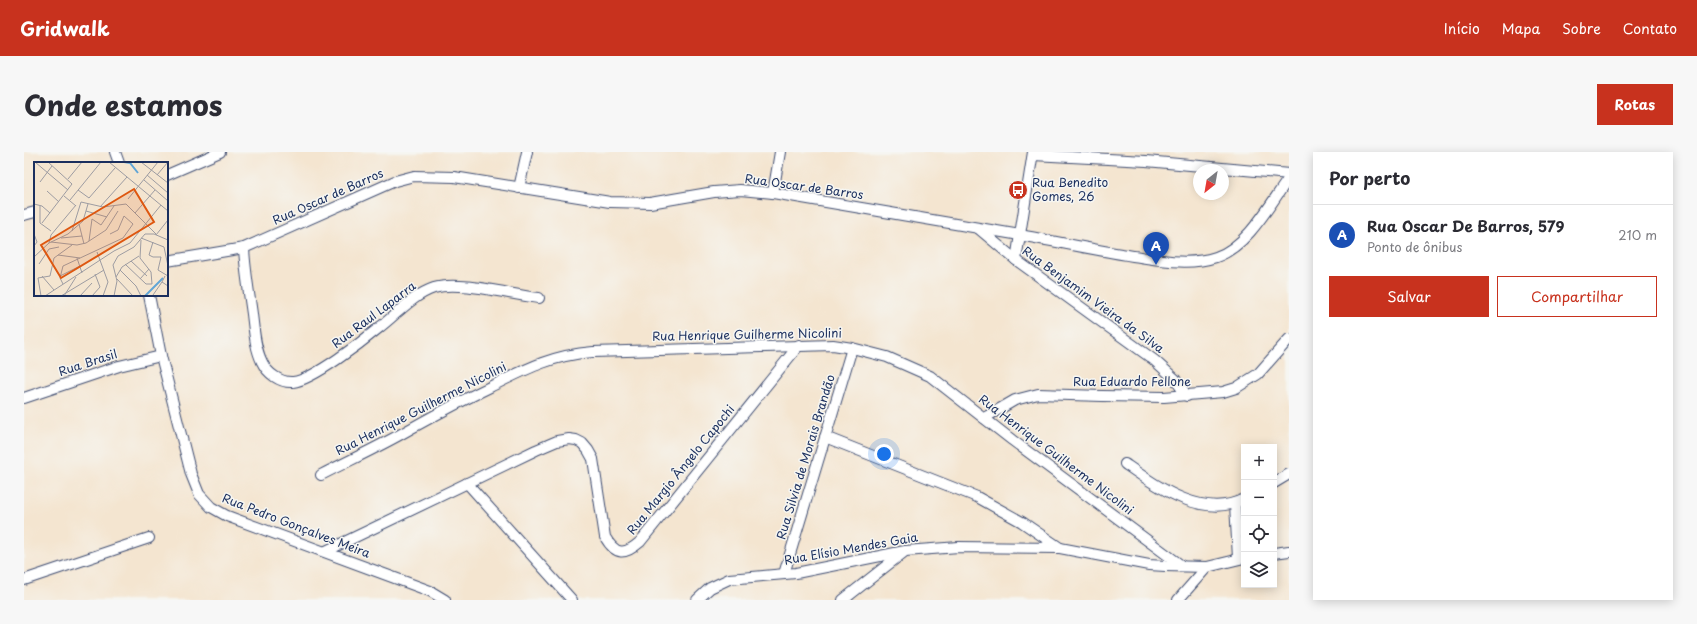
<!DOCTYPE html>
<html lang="pt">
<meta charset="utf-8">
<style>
body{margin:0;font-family:"Playpen Sans",sans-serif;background:#f7f7f7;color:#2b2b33}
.controls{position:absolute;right:12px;bottom:12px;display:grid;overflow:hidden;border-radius:0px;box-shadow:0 2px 10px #0003}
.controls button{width:36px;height:36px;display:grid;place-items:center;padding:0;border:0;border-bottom:1px solid #e1e1e2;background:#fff;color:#2b2b33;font:20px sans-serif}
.compass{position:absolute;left:1169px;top:12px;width:36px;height:36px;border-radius:50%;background:#fff;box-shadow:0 2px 10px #0003;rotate:211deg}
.you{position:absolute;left:860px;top:302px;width:14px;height:14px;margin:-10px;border:3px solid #fff;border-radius:50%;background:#1a73e8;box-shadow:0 0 0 6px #1a73e833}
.badge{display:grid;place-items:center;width:26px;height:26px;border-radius:50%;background:#c8321e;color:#fff;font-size:13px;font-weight:700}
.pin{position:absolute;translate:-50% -33px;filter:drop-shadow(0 1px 2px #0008)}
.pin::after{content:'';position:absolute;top:21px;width:14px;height:12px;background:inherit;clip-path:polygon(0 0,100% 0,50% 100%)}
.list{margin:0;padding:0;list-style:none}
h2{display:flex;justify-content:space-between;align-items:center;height:52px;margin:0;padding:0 16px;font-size:17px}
h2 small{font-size:13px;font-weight:400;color:#7c7c81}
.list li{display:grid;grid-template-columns:26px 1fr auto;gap:12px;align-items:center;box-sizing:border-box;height:60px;padding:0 16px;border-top:1px solid #e1e1e2}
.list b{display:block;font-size:15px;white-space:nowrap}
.list p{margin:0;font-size:13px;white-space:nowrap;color:#7c7c81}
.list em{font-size:13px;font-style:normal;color:#7c7c81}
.actions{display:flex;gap:8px;padding:12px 16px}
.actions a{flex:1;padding:9px 0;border:1px solid #c8321e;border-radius:0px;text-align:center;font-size:14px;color:#c8321e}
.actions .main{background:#c8321e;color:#fff}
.icon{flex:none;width:22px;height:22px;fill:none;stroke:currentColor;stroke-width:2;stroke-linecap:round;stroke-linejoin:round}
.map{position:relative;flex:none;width:1265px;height:448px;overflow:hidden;border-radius:0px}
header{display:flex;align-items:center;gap:24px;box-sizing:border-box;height:56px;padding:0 20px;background:#c8321e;color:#fff}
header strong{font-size:19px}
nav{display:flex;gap:22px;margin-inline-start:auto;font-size:14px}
.intro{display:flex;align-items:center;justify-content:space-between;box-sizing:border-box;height:96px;padding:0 24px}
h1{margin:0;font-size:28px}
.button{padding:10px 18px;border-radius:0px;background:#c8321e;color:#fff;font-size:14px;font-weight:700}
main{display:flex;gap:24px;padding:0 24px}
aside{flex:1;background:#fff;border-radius:0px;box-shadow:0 2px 10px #0003}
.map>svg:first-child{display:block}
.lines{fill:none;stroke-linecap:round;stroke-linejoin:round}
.street-casing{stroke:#3c4a6f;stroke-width:12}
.street{stroke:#fff;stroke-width:10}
.labels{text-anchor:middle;stroke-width:3;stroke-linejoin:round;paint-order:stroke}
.poi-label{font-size:12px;fill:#1b2f5e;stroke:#f6f6f2;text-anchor:start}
.street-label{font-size:12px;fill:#1b2f5e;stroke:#f6f6f2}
.inset-river{fill:none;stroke:#61a5d6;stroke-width:2}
.inset-road{fill:none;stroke:#9d9ca2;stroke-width:1}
.view{fill:#de5710;fill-opacity:0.15;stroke:#de5710;stroke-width:2}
.inset-edge{fill:none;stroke:#1b2f5e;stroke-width:2}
</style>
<header>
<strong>Gridwalk</strong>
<nav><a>Início</a><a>Mapa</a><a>Sobre</a><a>Contato</a></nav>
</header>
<div class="intro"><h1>Onde estamos</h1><a class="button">Rotas</a></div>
<main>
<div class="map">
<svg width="1265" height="448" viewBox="0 0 1265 448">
<rect width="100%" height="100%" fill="#f6f6f2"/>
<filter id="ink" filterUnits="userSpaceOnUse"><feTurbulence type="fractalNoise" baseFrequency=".025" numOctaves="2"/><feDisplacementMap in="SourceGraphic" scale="8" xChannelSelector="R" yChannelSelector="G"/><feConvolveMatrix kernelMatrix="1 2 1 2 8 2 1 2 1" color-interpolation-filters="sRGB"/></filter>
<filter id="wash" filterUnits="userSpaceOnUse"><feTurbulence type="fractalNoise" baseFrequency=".012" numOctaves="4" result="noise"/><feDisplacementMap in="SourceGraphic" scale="16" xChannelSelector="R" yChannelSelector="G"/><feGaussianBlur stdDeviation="0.9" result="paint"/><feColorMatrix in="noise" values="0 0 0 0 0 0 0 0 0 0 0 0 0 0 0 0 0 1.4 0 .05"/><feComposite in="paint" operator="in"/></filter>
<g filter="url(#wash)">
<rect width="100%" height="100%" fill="#f4e5d0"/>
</g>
<g filter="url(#ink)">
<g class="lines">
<defs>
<g id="street">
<polyline points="91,0 95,11"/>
<polyline points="1009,3 1122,9 1265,22"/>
<polyline points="143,23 196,0"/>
<polyline points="495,36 503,0"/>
<polyline points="749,41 756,0"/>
<polyline points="0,63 11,60"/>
<polyline points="955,77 992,108 1130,208 1151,227 1163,244"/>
<polyline points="992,108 1009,0"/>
<polyline points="143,109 220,96"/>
<polyline points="125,143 137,204 167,322 175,342 187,355 203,364 406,439 421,448"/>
<path d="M515,146C487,143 435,128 410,136C389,143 373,162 356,175C339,189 289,228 269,230C256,231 243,221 238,210C231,196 230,178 228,162C225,140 221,118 220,96L371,29L390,24L430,25L586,50L626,51L690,40L716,38L749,41C831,55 913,69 996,83C1033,90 1071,98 1109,104C1137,108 1165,114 1192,105C1224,94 1246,52 1265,26"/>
<polyline points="0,246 95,214 137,204"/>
<polyline points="960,266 991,248 1014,242 1078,244 1140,245 1199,240 1212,236 1234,222 1265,187"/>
<polyline points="801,285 953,345 998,370 1036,396"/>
<path d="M1101,312C1134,335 1179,368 1220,347"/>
<path d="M297,323C326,308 357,294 386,277C413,262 439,248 466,235C502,217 528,203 569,200L809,193L828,196L863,205L906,224L988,288L1158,414"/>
<polyline points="443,331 548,448"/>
<polyline points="1250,331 1265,322"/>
<polyline points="1211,352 1214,406"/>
<path d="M302,399L512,298L533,289L545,287L552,288L558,291L564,298L569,307L581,385C592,404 601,403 616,390L775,193"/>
<polyline points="1250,401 1265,399"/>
<polyline points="760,422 828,196"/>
<polyline points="0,428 125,386"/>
<polyline points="673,448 686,436 705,427 772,421 881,399 935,395 1036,396 1125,413 1141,414 1183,415 1220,406"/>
<polyline points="819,448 880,400"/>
<polyline points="1154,448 1183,415"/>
</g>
</defs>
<!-- street casing -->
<use href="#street" class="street-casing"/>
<!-- street -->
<use href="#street" class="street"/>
</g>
</g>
<!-- icons -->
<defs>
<symbol id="bus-disc" viewBox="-11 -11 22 22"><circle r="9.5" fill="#c8321e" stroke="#f6f6f2"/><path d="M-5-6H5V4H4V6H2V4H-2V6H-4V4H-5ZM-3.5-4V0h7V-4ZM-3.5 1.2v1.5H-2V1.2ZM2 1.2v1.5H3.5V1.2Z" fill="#fff"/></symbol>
</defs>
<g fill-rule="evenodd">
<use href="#bus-disc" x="983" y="27" width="22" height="22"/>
</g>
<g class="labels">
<!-- poi labels -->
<g class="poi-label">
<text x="1008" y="35">Rua Benedito<tspan x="1008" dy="14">Gomes, 26</tspan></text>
</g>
<!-- street labels -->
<g class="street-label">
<text transform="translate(780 35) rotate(8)" y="4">Rua Oscar de Barros</text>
<text transform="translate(304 45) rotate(-24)" y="4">Rua Oscar de Barros</text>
<text transform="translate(1069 148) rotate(36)" y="4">Rua Benjamim Vieira da Silva</text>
<text transform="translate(350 163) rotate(-37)" y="4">Rua Raul Laparra</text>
<text transform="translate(723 183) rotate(-1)" y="4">Rua Henrique Guilherme Nicolini</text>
<text transform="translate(64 211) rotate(-18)" y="4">Rua Brasil</text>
<text x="1108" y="234">Rua Eduardo Fellone</text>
<text transform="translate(397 257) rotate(-27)" y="4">Rua Henrique Guilherme Nicolini</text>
<text transform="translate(1032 303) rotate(37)" y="4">Rua Henrique Guilherme Nicolini</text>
<text transform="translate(782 305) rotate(-73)" y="4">Rua Silvia de Morais Brandão</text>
<text transform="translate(657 318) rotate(-51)" y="4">Rua Margio Ângelo Capochi</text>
<text transform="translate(272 374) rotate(21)" y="4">Rua Pedro Gonçalves Meira</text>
<text transform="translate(827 397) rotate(-10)" y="4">Rua Elísio Mendes Gaia</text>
</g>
</g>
<!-- overview -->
<g transform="translate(10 10)">
<rect width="134" height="134" fill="#f4e5d0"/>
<path class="inset-river" d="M90,0L96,1L104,11M111,134L129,116"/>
<path class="inset-road" d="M1,0L34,28M75,0L134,49M107,0L134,21M113,13L134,31M123,13L134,0M34,17L48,0M110,18L134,39M6,20L18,4M44,28L55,36L81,6M13,29L25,40M30,34L42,44M94,37L124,0M36,38L67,0M0,42L8,44L16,51M6,44V61M66,45L93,15M52,49L73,55M101,51L121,28M6,61L17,69M8,61L38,22L14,0M45,62L50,82M38,69L47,40L69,45L92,42L122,72M0,72L3,80L0,84M122,73L134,58M27,76L48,74M107,76L130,85L134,104M55,79L58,57L67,63L80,44M17,80L43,83L52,81L72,68L84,49M119,80L115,93L119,95H127L124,108L134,114M15,81L17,73L42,43M63,90L74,120L69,134M24,93L46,96M0,95L15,81L34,72L49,59L54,42M43,96L48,111M97,99L113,114M5,102L15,87L25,85M91,102L112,122H118L117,110L106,96L107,78M86,108L102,124L107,134M8,114L20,128M26,114L46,104M131,114L128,120L134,124M82,115L88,105L105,94M4,116L16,114L20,96L38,83M4,116L7,134M83,117L99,134M106,117L115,107M29,122L26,116L29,104L89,76L99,62L90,54L84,68L76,72M119,133L128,120M11,134L80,89L96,81L127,43M27,134L70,108M30,134L42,115M46,134L58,121M58,134L66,125L61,112M80,134L83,119L79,103L84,94L100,85L111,72H120L134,78"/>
<path class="view" d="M100,27L120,60L27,116L7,83Z"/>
<rect width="134" height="134" class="inset-edge"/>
</g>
</svg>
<div class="controls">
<button>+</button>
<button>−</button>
<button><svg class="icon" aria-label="locate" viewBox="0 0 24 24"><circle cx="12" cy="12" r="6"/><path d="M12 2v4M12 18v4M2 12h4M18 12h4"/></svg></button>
<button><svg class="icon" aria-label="layers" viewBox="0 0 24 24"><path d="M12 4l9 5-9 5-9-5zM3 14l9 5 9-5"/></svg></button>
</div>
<svg class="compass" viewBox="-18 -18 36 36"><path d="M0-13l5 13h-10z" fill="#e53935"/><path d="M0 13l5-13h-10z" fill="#7c7c81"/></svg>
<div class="you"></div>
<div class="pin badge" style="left:1132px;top:113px;background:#1a4fb4">A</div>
</div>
<aside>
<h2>Por perto<small></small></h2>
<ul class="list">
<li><span class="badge" style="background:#1a4fb4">A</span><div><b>Rua Oscar De Barros, 579</b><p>Ponto de ônibus</p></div><em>210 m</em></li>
</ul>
<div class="actions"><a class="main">Salvar</a><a>Compartilhar</a></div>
</aside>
</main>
